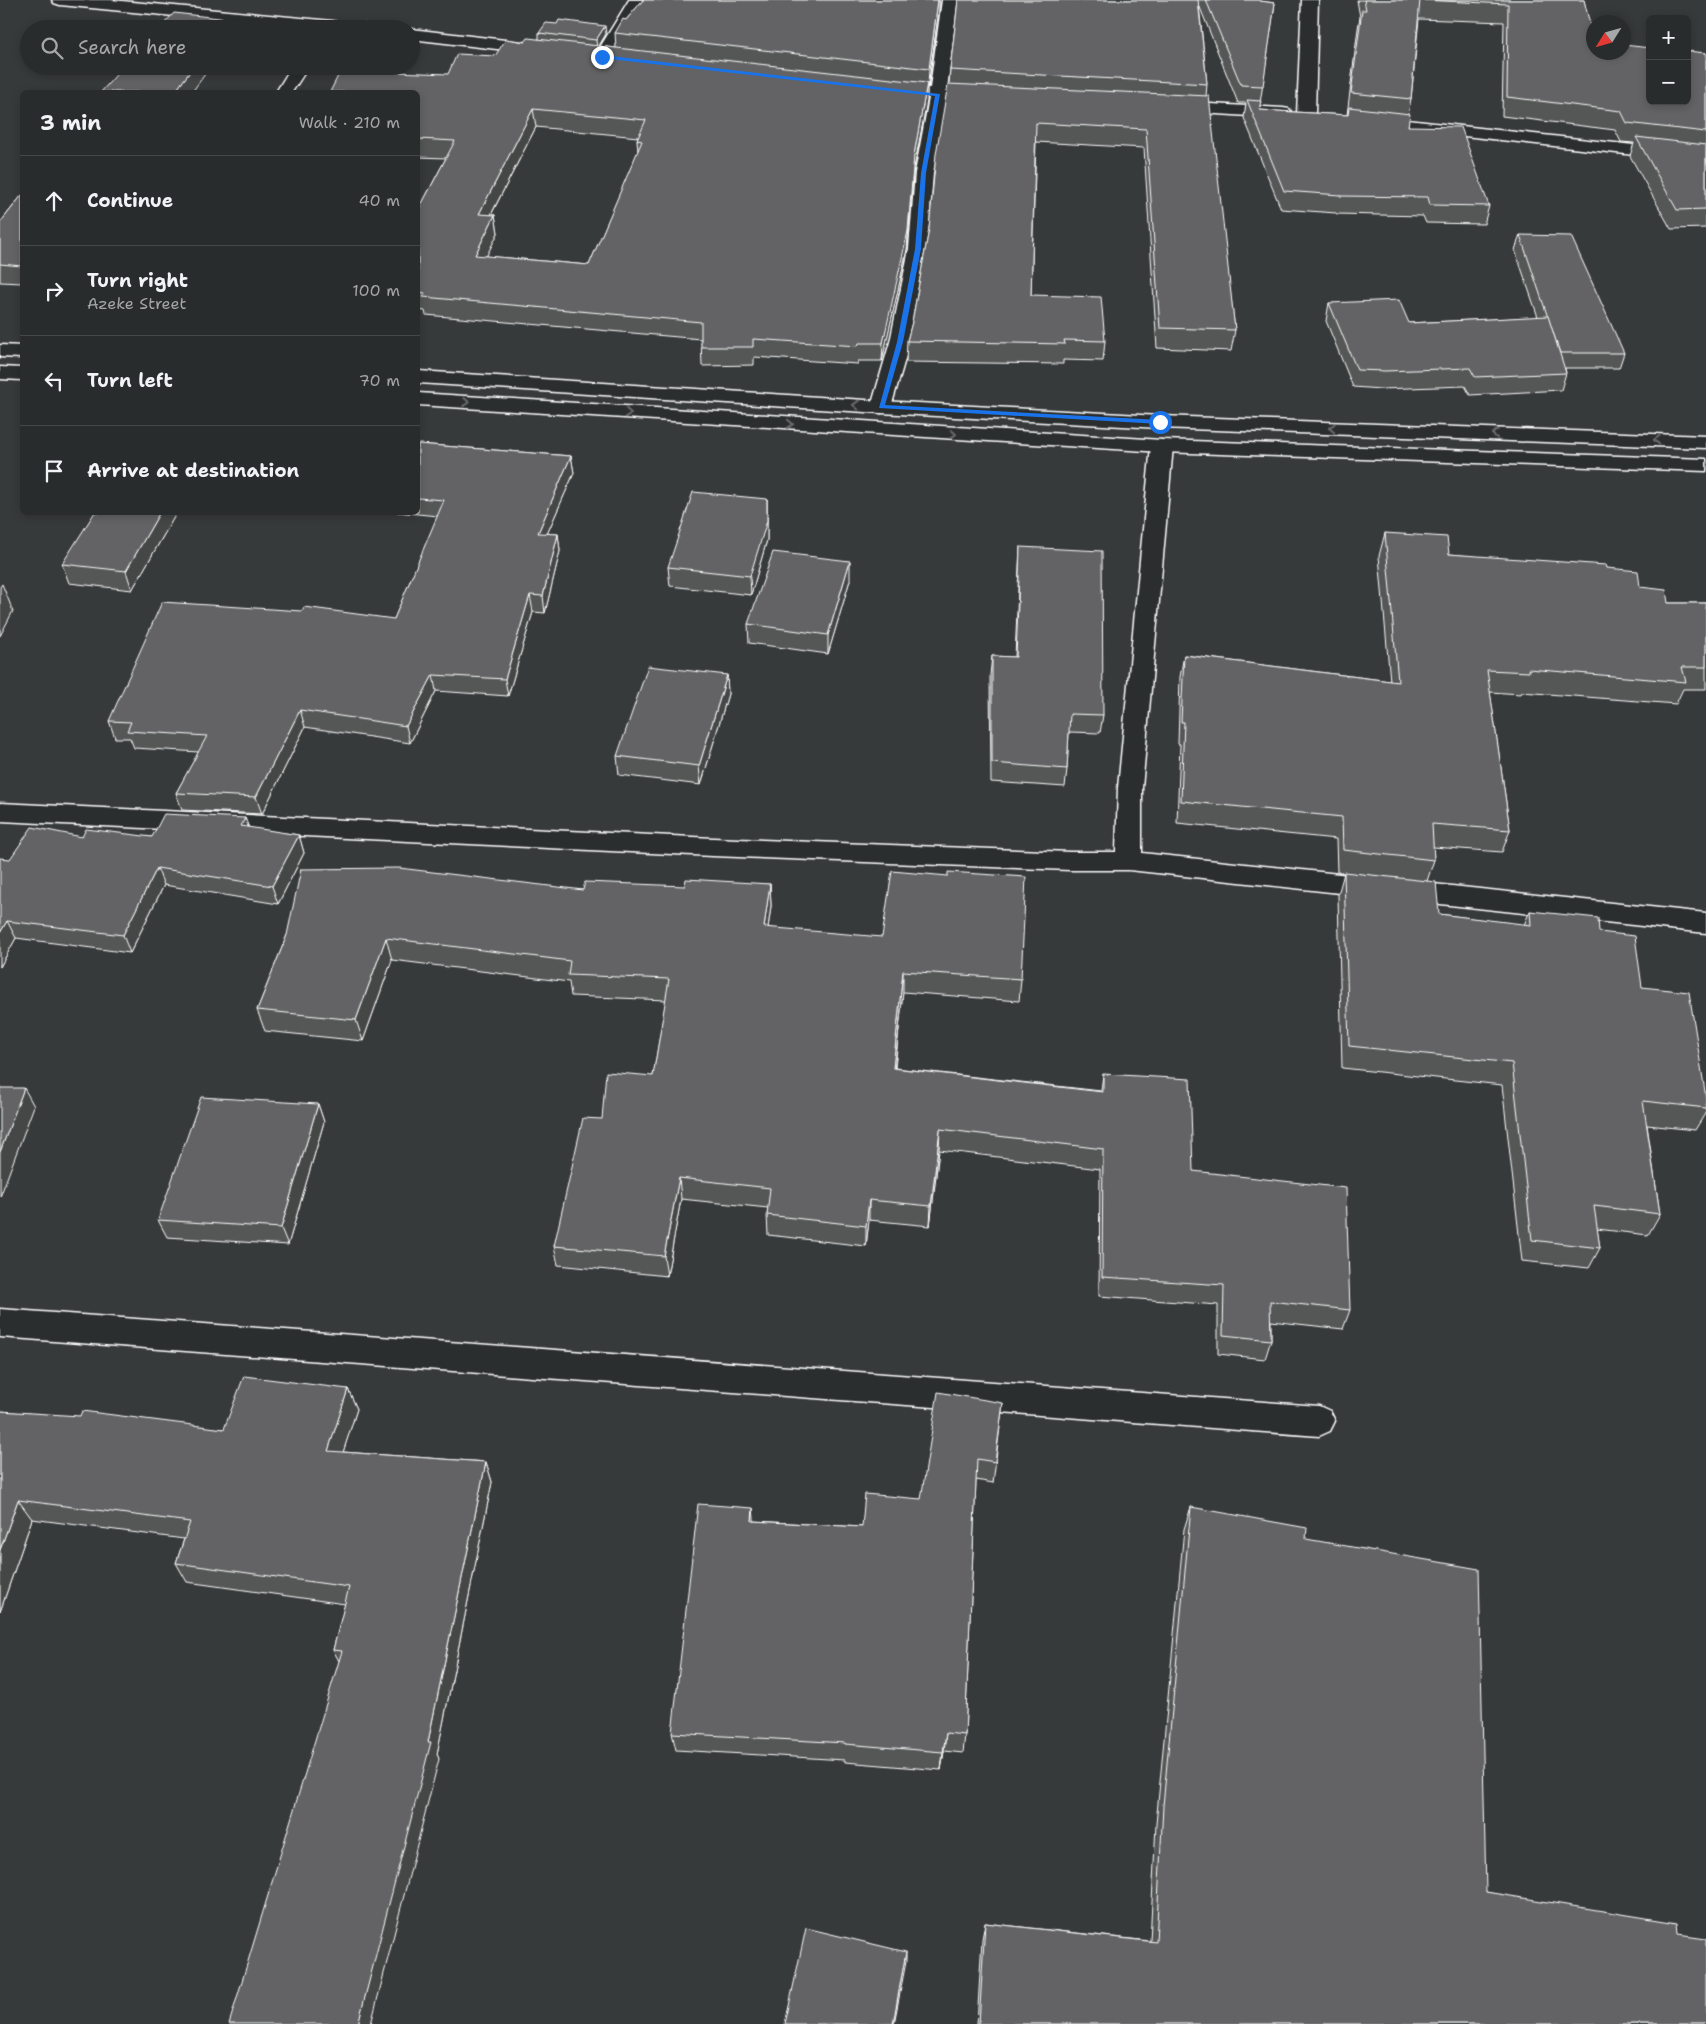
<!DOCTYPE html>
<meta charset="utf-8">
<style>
body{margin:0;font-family:"Shantell Sans",sans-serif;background:#313434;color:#f1f3f6}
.controls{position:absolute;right:15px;top:15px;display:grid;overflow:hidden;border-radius:8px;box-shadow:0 2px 8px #0003}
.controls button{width:45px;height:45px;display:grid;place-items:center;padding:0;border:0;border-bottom:1px solid #454848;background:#292c2c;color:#f1f3f6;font:25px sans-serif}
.compass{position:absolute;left:1586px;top:15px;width:45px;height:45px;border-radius:50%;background:#292c2c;box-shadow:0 2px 8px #0003;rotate:233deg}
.stop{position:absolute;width:15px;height:15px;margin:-11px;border:4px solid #1a73e8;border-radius:50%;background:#fff}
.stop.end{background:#1a73e8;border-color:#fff;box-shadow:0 1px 5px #0008}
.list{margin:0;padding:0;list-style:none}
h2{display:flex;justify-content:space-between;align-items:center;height:65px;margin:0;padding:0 20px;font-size:21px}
h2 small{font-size:16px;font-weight:400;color:#a5a7a9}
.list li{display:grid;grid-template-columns:32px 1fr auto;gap:15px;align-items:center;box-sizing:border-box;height:90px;padding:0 20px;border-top:1px solid #454848}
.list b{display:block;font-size:19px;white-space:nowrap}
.list p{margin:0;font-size:16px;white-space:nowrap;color:#a5a7a9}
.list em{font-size:16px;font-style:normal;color:#a5a7a9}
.icon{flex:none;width:28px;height:28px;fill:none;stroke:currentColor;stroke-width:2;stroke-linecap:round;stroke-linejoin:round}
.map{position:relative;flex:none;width:1706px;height:2024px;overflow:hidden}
.search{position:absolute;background:#292c2c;box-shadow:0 2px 8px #0003;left:20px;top:20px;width:400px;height:55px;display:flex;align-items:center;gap:12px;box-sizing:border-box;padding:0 18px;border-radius:28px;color:#a5a7a9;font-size:19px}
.panel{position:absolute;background:#292c2c;box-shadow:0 2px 8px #0003;left:20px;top:90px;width:400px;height:425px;border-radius:8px}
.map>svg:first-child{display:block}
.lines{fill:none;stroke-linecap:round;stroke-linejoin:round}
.street-casing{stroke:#fff;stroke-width:3}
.secondary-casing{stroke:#fff;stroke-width:3}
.street{fill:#2a2d2e;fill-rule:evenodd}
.secondary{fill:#2a2d2e;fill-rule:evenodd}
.wall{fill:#555657;stroke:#fff;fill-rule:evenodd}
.shaded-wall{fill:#454647;stroke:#fff}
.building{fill:#636465;stroke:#fff;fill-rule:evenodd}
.oneway{stroke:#6a6c6d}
.route{fill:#1a73e8}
</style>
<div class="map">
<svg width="1706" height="2024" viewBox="0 0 1706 2024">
<rect width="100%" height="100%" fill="#373a3b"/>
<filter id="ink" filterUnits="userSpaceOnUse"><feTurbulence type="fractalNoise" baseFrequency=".02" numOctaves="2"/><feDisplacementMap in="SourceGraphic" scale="10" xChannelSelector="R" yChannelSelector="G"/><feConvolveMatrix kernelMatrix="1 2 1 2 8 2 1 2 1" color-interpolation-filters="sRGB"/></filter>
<g filter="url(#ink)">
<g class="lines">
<defs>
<g id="street">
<polygon points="52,0 111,0 364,24 370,26 372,29 310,29 60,5 54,3"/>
<polygon points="629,0 645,0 608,61 596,61 594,57"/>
<polygon points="942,0 958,0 947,89 990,93 993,97 990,101 984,102 946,99 933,173 927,249 910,342 891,407 888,411 881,413 874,411 871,407 890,342 909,249 915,173 929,98 890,95 884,94 881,90 884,86 890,85 930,88"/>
<polygon points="1302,0 1318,0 1315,114 1312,118 1306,119 1300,118 1297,114"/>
<polygon points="411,29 539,44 545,45 547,49 545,53 539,54 411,39"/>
<polygon points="292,66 309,66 292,92 276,92"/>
<polygon points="1174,102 1283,108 1289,109 1292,113 1289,117 1283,118 1168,111 1165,107 1168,103"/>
<polygon points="1371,116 1706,153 1706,163 1365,125 1362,121 1365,117"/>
<polygon points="1162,440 1169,442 1173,446 1142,788 1142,853 1706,913 1706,933 1129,870 1070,870 713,856 0,821 0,803 713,838 1070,852 1116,852 1118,788 1151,446 1155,442"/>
<polygon points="0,1309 1319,1406 1330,1411 1335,1421 1330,1431 1319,1436 0,1337"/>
</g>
<g id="secondary">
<polygon points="0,345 22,346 22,358 0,357"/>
<polygon points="0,367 22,368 22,380 0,379"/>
<polygon points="418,371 881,401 1160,416 1706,436 1706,448 1160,428 881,413 418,383"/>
<polygon points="418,393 1162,440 1706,459 1706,471 1162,452 418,405"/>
</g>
</defs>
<!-- street casing -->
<use href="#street" class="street-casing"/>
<!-- secondary casing -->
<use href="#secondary" class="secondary-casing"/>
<!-- street -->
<use href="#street" class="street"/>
<!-- secondary -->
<use href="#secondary" class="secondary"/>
</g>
<!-- wall -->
<g class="wall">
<path d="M643,0H939V9L928,87H927V101L913,173L907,249L882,361H858V364L754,357V365L702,366L701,339L426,315L425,311L418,310V211L446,158L418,157V92L448,74L495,56L525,42L539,39V33L606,34L599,46L616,48L615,33ZM536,127L638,137L637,140L638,152L589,265L486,256L498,233L495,215H491Z"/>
<polygon points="958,0 1260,0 1260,1 1275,3 1259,110 1347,115 1358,28 1360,17 1357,0 1584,0 1594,52 1706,53 1706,228 1671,229 1630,156 1634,143 1621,142 1615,130 1502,116 1504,22 1419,19 1411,99 1408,114 1408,126 1489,206 1484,224 1426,223 1423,216 1337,214 1336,213 1281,209 1244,118 1246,103 1238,103 1199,5 1207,84 1206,96 1235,330 1231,351 1157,348 1144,148 1036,142 1031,295 1105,341 1103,361 1063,360 1063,364 906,362 907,341 912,322 929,229 949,84 950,70"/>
<polygon points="22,195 22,283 0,282 0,223"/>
<polygon points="1520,235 1624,353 1619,368 1565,368 1566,373 1561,390 1470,395 1465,386 1381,389 1353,387 1326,321 1329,303 1409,323 1538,317 1515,250"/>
<polygon points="418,444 571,456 574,473 547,534 558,534 560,551 545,613 533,612 508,696 436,691 410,743 305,727 262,814 182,810 176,793 199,752 134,748 130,738 115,738 109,721 394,619 438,516 397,512 418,512"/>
<polygon points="767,499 767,540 751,595 670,586 668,567"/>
<polygon points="177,512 132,590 69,583 62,564"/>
<polygon points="1385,533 1449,554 1607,568 1668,603 1706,603 1706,689 1683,689 1676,704 1522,692 1521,694 1490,692 1510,830 1502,852 1433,847 1434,860 1427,881 1439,914 1524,925 1530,911 1599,932 1642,987 1706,1098 1706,1112 1695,1130 1647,1125 1660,1214 1648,1235 1597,1229 1600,1248 1589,1268 1522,1261 1502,1085 1342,1068 1338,895 1344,873 1337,872 1336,839 1177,823 1180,744 1178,744 1180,677 1184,655 1390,681 1379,556"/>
<polygon points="1020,547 1103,715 1100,733 1069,732 1067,769 1065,787 991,782 990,675 992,656 1015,657 1019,566"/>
<polygon points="850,580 828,654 749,643 748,624"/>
<polygon points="727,675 728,694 701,785 619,775 617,756"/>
<polygon points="245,818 249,828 299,835 304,853 278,904 164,885 130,953 16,938 0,967 10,859 82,837 152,837"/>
<polygon points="770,884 771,906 768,928 1021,979 1019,1001 903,992 895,1068 1101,1091 1103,1074 1193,1171 1350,1310 1343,1329 1271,1321 1271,1340 1265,1359 1218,1354 1218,1305 1099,1296 1100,1169 939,1150 930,1226 869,1220 866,1246 768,1235 767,1215 768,1208 681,1199 667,1276 558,1265 554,1246 602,1119 653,1076 666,1000 571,996 569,982 392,960 363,1041 265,1031 257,1010 287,935 583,890"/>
<polygon points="318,1104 324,1122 288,1245 167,1237 158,1220"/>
<polygon points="348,1389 357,1409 343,1452 486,1462 492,1482 437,1754 439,1759 339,1661 333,1650 345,1604 187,1582 176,1563 184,1539 32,1519 0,1612 0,1411 224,1429"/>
<polygon points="1003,1403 993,1483 976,1480 965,1735 963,1753 944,1751 941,1770 845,1762 845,1760 676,1750 672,1733 754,1521 862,1527 921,1499"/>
<polygon points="1191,1507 1306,1539 1486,1892 1678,1934 1706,2024 977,2024 982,1939 985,1923 1150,1941 1156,1824 1184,1529"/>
</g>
<!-- shaded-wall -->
<g class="shaded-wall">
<polygon points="938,0 939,0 939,9 928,87 929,69"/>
<polygon points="228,19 231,29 221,29"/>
<polygon points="605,26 606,34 597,49 596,40"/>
<polygon points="194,66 211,66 192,92 175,92"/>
<polygon points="927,83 927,101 913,173 907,249 882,361 883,343 914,155"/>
<polygon points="533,109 536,127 482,232 479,214"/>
<polygon points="495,215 498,233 478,273 475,255"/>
<polygon points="571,456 574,473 540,550 538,533"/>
<polygon points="767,499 767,540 751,595 750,576"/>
<polygon points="160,512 177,512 132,590 126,571"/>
<polygon points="558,534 560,551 545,613 543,596"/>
<polygon points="850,561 850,580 828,654 828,635"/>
<polygon points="2,584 13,611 0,636 0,587"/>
<polygon points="530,595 533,612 508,696 505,679"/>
<polygon points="433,675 436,691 410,743 406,726"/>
<polygon points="727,675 728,694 701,785 699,766"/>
<polygon points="300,710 305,727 262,814 256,797"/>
<polygon points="245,818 251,835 241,826"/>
<polygon points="299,835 304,853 278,904 272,886"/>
<polygon points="157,868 164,885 130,953 123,935"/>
<polygon points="770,884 771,906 765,949 764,927"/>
<polygon points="7,921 16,938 0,967 0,933"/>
<polygon points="386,938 392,960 363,1041 356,1020"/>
<polygon points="903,971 903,992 892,1089 893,1068"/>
<polygon points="24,1088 34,1106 0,1197 0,1152"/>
<polygon points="318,1104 324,1122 288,1245 281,1228"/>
<polygon points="940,1129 939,1150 930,1226 931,1206"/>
<polygon points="679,1178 681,1199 667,1276 664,1256"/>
<polygon points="869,1200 869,1220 866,1246 866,1226"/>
<polygon points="348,1389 357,1409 337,1471 328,1451"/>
<polygon points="486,1462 492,1482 437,1754 439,1759 371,2024 358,2024 428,1742"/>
<polygon points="18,1500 32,1519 0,1612 0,1550"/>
<polygon points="753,1508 755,1528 752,1521"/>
<polygon points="946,1733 944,1751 941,1770 943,1752"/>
<polygon points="906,1952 906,1962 894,2024 893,2024"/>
</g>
<!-- building -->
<g class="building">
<polygon points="643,0 938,0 929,69 615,33 623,19 626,20"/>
<polygon points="958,0 1198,0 1207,84 950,70"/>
<polygon points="1206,0 1260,0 1260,1 1275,3 1263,86 1241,85"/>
<polygon points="1364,0 1584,0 1594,41 1594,52 1624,52 1624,45 1650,48 1650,101 1687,101 1687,51 1706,53 1706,132 1627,123 1621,111 1507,97 1508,4 1420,0 1411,99 1351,93 1362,10 1366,10"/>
<polygon points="174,13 228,19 221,29 159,29"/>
<polygon points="559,20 605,26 596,40 539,33 546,23 557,24"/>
<path d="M528,38L927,83L914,155L908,231L883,343H859L858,346L753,339V347H701V322L423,297L425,293L418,292V211L455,141L418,139V92H330L341,70L448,74L457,54L495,56L506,39L525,42ZM533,109L646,120L637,140L642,141L589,265L475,255L495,215L479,214Z"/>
<polygon points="124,66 194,66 175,92 101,92"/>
<polygon points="948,84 1209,96 1235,330 1160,328 1146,129 1036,123 1031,295 1101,297 1105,341 1064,340 1065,344 907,341 912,322 929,229 936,154"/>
<polygon points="1247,100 1261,101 1259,110 1348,115 1349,107 1410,114 1408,126 1461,127 1489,206 1430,205 1428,197 1340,196 1340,195 1284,191"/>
<polygon points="1636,137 1706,145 1706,209 1677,210"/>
<polygon points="22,195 22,266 0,264 0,223"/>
<polygon points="1520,235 1571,236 1624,353 1560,353"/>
<polygon points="1399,300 1409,323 1548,316 1566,373 1475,377 1470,368 1385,371 1357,370 1329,303"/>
<polygon points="418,444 571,456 538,533 558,534 543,596 530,595 505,679 433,675 406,726 300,710 256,797 176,793 207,736 127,731 131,722 109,721 162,602 302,611 304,607 394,619 444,500 418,498"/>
<polygon points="693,492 767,499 767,521 750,576 668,567"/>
<polygon points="95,512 160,512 126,571 62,564"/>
<polygon points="1385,533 1447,537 1449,554 1606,565 1607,568 1638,571 1640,587 1666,590 1668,603 1706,603 1706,667 1682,667 1686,682 1528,669 1529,672 1487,670 1510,830 1432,824 1434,860 1343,850 1342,817 1181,801 1184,722 1181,722 1184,655 1398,682"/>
<polygon points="1020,547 1102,551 1103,715 1070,714 1067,769 992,763 992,656 1016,657"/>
<polygon points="773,552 850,561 828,635 748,624"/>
<polygon points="648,666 727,675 699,766 617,756"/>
<polygon points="164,814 245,818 241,826 299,835 272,886 157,868 123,935 7,921 0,933 0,858 10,859 32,827 82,837 86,829 152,837"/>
<polygon points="399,868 583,890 585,882 685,886 686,879 770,884 764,927 882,937 892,871 948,876 948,872 1026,877 1021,979 903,971 893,1068 1103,1092 1103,1074 1190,1079 1193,1171 1346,1188 1350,1310 1270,1301 1271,1340 1223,1335 1224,1285 1102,1277 1103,1149 940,1129 931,1206 869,1200 866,1226 767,1215 770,1188 679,1178 664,1256 554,1246 583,1118 602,1119 606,1072 653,1076 669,979 568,975 570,961 386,938 356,1020 257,1010 287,935 301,869"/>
<polygon points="1344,872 1436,882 1439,914 1531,925 1530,911 1598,918 1599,932 1635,936 1642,987 1689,992 1706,1098 1706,1108 1643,1101 1660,1214 1594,1206 1600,1248 1532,1240 1512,1063 1349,1046"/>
<polygon points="0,1088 24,1088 0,1152"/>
<polygon points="201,1097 318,1104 281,1228 158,1220"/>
<polygon points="244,1376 348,1389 328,1451 486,1462 428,1742 431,1742 358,2024 229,2024 342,1651 333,1650 349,1587 176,1563 190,1522 18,1500 0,1550 0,1411 80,1416 82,1411 224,1429"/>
<polygon points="938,1392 1003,1403 995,1462 977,1459 965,1735 946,1733 943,1752 845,1744 845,1743 672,1733 698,1504 753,1508 752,1521 862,1527 865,1494 921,1499"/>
<polygon points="1191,1507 1307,1528 1306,1539 1479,1569 1486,1892 1677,1923 1678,1934 1706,1938 1706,2024 979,2024 985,1923 1156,1942 1163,1806"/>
<polygon points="806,1928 906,1952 893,2024 785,2024"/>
</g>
<!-- one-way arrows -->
<defs><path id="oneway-chevron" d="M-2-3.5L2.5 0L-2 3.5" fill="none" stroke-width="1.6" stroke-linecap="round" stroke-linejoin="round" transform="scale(1.25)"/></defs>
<g class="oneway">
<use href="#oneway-chevron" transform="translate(466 402) rotate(4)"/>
<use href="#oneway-chevron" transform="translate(856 405) rotate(-176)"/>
<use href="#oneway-chevron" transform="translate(628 413) rotate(4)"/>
<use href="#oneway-chevron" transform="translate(790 424) rotate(4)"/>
<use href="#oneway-chevron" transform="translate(1332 428) rotate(-178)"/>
<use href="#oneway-chevron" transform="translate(953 434) rotate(3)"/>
<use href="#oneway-chevron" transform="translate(1495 434) rotate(-178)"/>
<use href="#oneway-chevron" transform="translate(1657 440) rotate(-178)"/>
</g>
</g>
<!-- route -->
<polygon class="route" points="602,55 940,94 926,173 921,249 903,342 885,405 1160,420 1164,422 1160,424 879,408 897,342 915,249 921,173 935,96 600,58"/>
</svg>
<div class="controls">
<button>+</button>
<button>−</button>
</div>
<svg class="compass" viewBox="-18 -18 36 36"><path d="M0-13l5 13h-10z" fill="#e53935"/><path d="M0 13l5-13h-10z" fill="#a5a7a9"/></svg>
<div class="stop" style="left:1160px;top:422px"></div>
<div class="stop end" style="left:602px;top:57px"></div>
<div class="search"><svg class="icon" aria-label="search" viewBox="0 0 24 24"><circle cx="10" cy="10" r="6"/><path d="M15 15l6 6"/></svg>Search here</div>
<section class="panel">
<h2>3 min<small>Walk · 210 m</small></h2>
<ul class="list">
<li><svg class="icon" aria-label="ahead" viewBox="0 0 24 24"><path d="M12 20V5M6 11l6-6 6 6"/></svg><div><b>Continue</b></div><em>40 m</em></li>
<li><svg class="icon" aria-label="right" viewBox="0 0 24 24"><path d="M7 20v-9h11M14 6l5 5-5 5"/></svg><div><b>Turn right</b><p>Azeke Street</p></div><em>100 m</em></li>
<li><svg class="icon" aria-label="left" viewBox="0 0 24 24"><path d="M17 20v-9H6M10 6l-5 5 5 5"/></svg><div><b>Turn left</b></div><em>70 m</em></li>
<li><svg class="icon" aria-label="arrive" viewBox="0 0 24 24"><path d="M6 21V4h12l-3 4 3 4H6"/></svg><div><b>Arrive at destination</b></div></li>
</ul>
</section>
</div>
